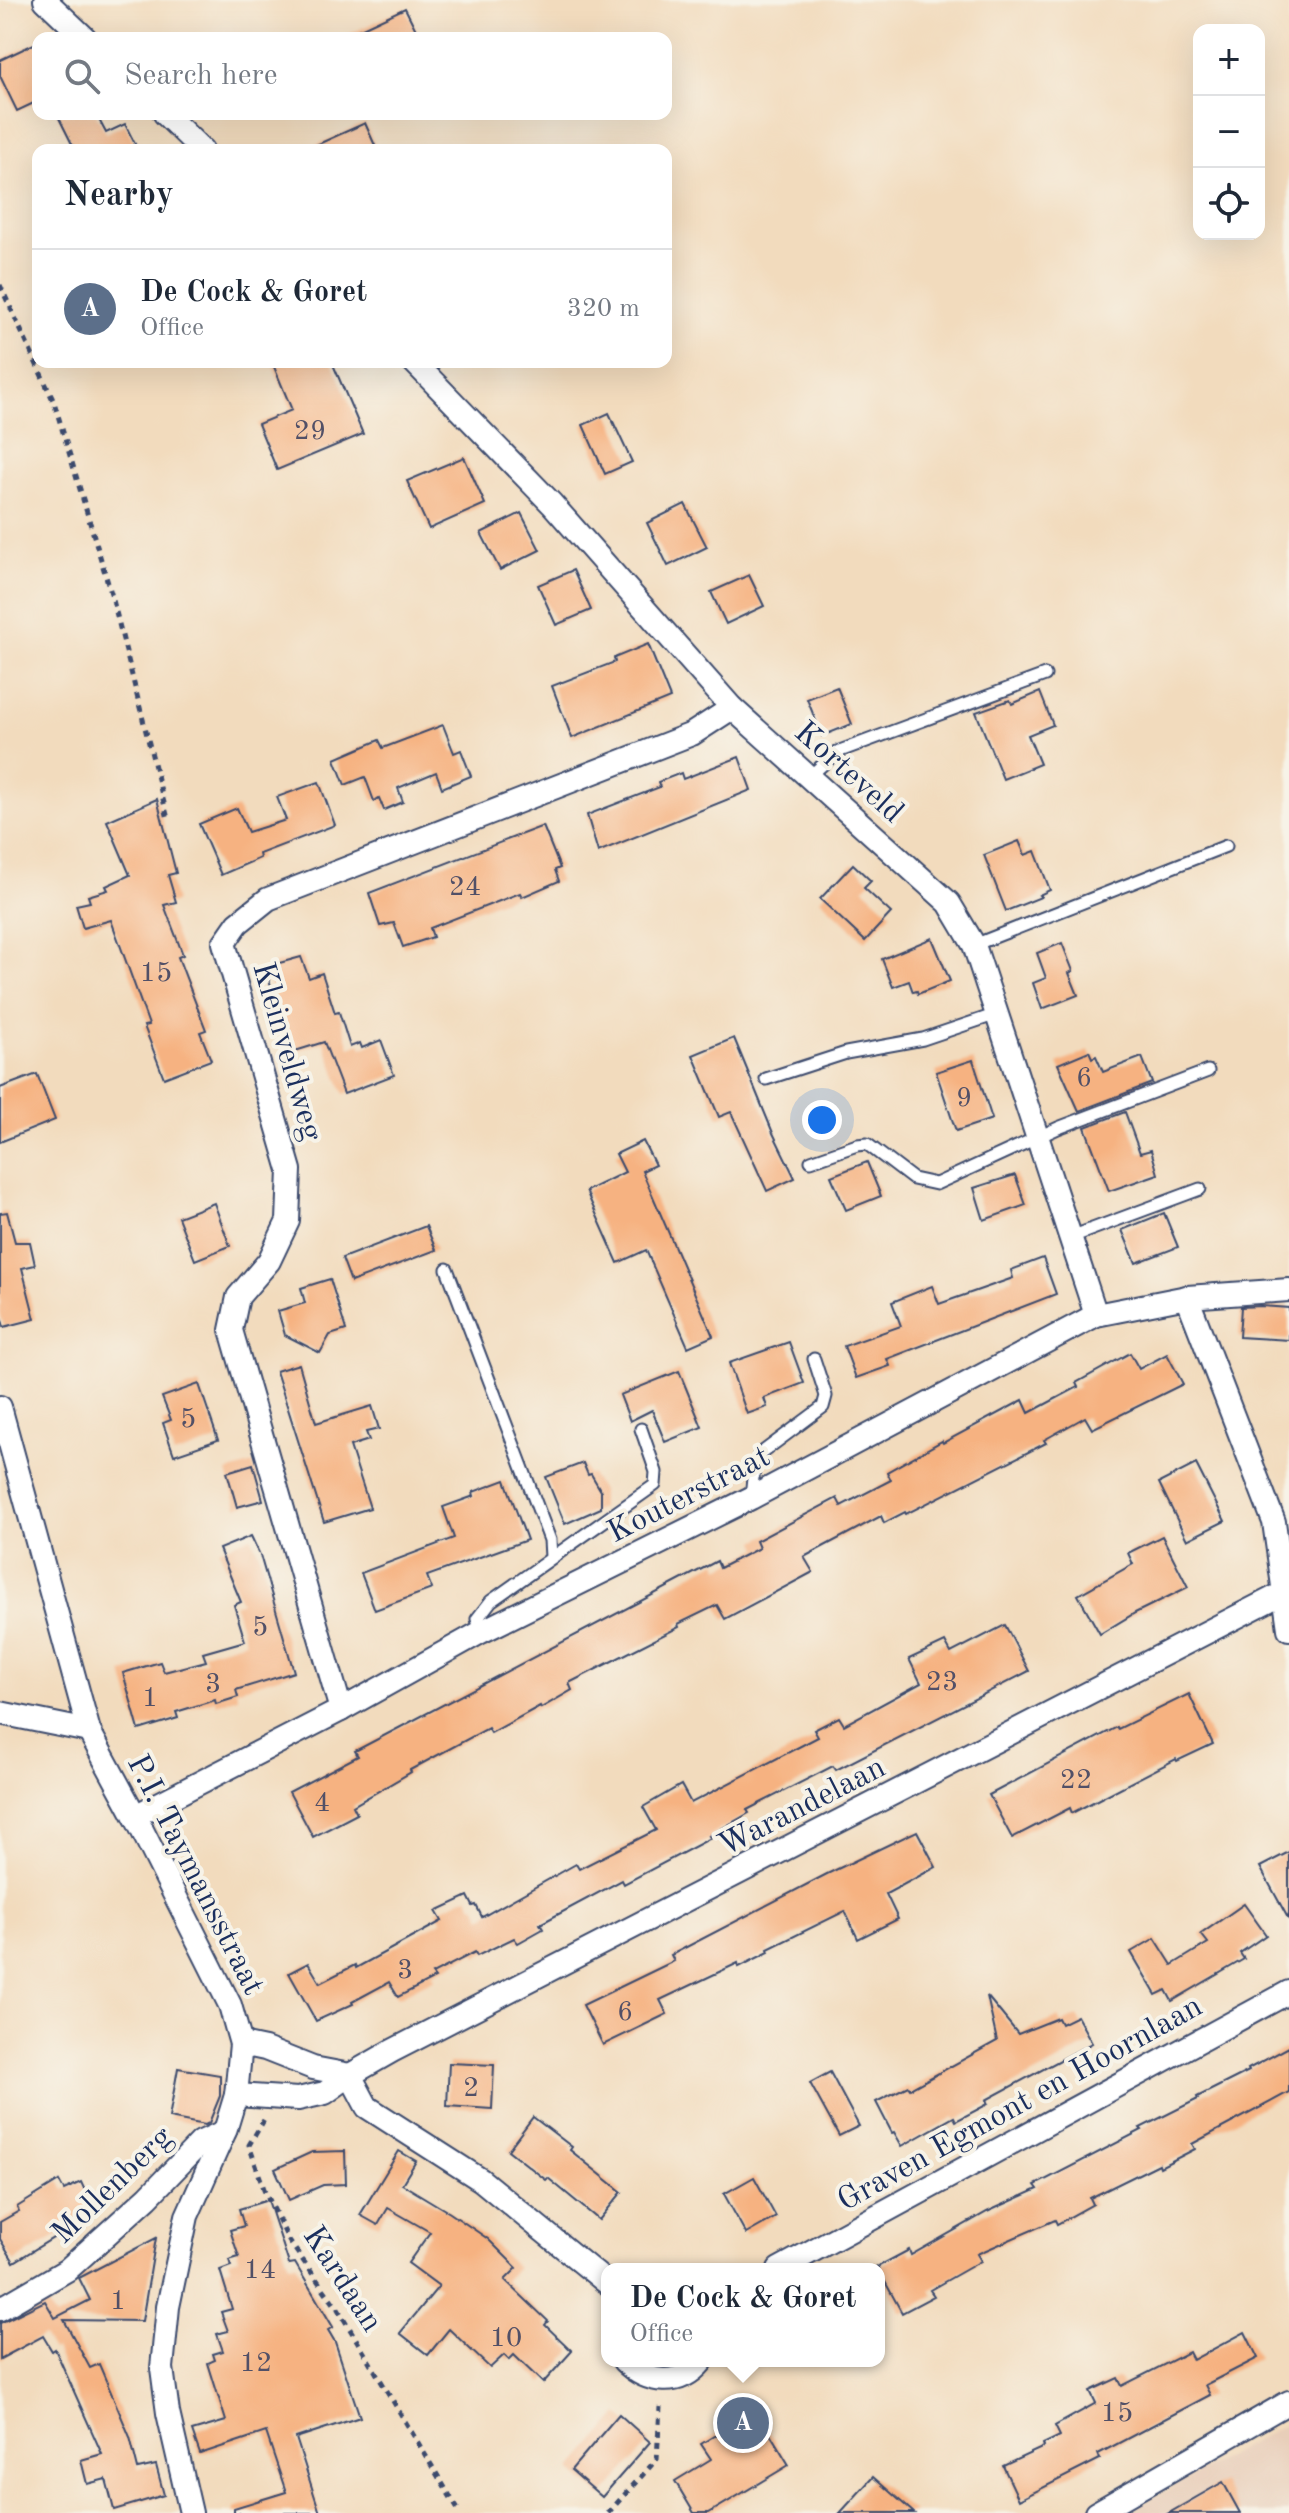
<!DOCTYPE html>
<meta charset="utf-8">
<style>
body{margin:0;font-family:"Old Standard TT",serif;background:#f6f6f7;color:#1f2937}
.controls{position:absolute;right:24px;top:24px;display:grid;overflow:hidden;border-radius:16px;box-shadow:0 8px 32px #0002}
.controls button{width:72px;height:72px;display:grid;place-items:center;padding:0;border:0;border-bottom:2px solid #e0e1e3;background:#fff;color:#1f2937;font:40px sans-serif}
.you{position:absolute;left:822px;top:1120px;width:28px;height:28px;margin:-20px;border:6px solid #fff;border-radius:50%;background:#1a73e8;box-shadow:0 0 0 12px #1a73e833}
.badge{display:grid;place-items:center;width:52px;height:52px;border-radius:50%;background:#b45309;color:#fff;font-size:26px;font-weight:700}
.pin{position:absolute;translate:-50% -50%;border:4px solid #fff;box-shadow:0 2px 8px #0006}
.popup{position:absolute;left:601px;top:2263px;width:284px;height:104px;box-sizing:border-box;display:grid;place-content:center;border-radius:16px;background:#fff;filter:drop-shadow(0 2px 6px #0005);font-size:26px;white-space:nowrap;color:#747a83}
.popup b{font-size:30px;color:#1f2937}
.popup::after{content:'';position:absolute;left:50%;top:100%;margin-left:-16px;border:16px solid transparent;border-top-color:#fff}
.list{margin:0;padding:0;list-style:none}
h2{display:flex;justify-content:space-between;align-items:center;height:104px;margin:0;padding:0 32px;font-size:34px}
h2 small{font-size:26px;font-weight:400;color:#747a83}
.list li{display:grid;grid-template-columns:52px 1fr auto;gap:24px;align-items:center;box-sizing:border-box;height:120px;padding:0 32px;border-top:2px solid #e0e1e3}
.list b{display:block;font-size:30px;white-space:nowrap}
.list p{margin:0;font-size:26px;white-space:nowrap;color:#747a83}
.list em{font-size:26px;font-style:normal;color:#747a83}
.icon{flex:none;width:44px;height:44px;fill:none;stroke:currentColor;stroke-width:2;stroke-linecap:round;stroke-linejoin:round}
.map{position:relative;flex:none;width:1289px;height:2513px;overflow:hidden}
.search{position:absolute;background:#fff;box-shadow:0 8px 32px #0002;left:32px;top:32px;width:640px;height:88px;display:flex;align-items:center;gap:20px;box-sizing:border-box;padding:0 28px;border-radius:16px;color:#747a83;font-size:30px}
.panel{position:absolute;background:#fff;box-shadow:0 8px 32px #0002;left:32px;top:144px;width:640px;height:224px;border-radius:16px}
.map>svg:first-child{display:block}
.built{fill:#e8ceb9}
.building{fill:#f6b281}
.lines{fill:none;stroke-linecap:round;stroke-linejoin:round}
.lane-casing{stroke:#3b496c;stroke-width:15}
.street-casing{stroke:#3b496c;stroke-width:26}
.path{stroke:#3b496c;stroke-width:5;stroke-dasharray:6 6;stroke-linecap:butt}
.lane{stroke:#fff;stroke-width:11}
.street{stroke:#fff;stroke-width:22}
.labels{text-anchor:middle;stroke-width:8;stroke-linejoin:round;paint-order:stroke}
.number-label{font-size:28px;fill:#525067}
.street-label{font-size:32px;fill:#1b2f5e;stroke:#f7f3e8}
</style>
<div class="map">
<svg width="1289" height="2513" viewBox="0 0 1289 2513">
<rect width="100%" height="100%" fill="#f7f3e8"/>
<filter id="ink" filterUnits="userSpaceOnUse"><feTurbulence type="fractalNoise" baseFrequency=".0125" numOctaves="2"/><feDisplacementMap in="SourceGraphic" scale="16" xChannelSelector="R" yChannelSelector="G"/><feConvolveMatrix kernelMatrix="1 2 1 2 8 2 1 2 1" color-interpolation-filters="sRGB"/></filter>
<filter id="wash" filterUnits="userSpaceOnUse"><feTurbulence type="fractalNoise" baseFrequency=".006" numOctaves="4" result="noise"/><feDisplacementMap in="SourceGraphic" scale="32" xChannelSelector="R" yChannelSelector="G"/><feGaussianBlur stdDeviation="1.8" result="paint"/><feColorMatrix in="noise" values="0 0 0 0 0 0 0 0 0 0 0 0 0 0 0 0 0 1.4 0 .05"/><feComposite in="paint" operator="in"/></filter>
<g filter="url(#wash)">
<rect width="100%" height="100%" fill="#f2dbbd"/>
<!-- built -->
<polygon class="built" points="1289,2421 1289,2513 1127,2513 1196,2474"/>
<g id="blocks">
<!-- building -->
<g class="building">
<polygon points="405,8 420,38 341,38"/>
<polygon points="38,42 38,101 17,111 0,76 0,60"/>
<polygon points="57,114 96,114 106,133 125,124 138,150 71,150 74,148"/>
<polygon points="365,123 377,150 305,150"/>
<polygon points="272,362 332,362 363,434 277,470 258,424 292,410"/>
<polygon points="609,413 632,462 605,474 583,425"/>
<polygon points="464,457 485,504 429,529 407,481"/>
<polygon points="685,504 707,547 668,566 647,523"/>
<polygon points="521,513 540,550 500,570 481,533"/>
<polygon points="573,570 591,610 556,625 538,585"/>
<polygon points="749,575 764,606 726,624 711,592"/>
<polygon points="648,644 670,698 572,738 552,686 615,662 614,658"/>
<polygon points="837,687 852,724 822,736 807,699"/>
<polygon points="1040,692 1053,725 1028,735 1040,764 1003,779 976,712 1010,700 1012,704"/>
<polygon points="443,725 454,753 461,750 471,776 442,788 436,772 398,788 403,802 384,810 379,798 374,801 365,777 345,785 335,759 379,740 383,748"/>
<polygon points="739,757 751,790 598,852 587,815 660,787 658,782 681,773 683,779"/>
<polygon points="319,782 335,825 259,854 260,858 221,875 199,824 237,808 248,832 286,820 277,797"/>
<polygon points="157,799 176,873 168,875 176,902 164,905 183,955 178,957 206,1030 200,1032 211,1060 164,1078 144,1026 149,1025 111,920 83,928 76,905 90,902 88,896 108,890 106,886 130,875 107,821"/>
<polygon points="543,826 560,868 555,870 559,881 522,897 520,893 430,928 433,937 403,947 394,923 380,926 369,893"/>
<polygon points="1019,841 1025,855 1035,851 1050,890 1039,895 1041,897 1006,911 984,855"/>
<polygon points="853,864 871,881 864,888 891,913 865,941 820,899"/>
<polygon points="932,938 950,981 918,994 917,991 913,992 909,981 893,987 882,959"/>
<polygon points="1062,943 1073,971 1069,973 1078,995 1042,1009 1033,983 1046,978 1037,953"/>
<polygon points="301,957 309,978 322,973 335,1013 339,1012 350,1047 360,1043 362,1048 381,1040 394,1075 344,1094 324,1042 292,1052 265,967"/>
<polygon points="734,1038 773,1133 795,1178 767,1191 731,1112 719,1117 693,1055"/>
<polygon points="1089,1051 1092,1058 1096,1056 1103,1072 1142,1057 1152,1083 1079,1111 1058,1064"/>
<polygon points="973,1060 992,1119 956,1131 936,1072"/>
<polygon points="37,1074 55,1120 0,1142 0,1088"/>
<polygon points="1125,1112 1140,1153 1151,1150 1158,1174 1109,1191 1085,1127"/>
<polygon points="643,1141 655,1165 642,1171 713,1336 688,1347 646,1250 618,1263 586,1191 625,1172 616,1154"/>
<polygon points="867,1162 881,1196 846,1210 831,1176"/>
<polygon points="1015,1175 1026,1205 984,1220 974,1188"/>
<polygon points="214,1203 230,1246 195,1260 178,1217"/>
<polygon points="7,1212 15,1242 30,1242 35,1265 22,1268 35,1319 4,1327 0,1313 0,1213"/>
<polygon points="1164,1213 1178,1247 1136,1263 1122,1230"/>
<polygon points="426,1226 436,1250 351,1282 342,1258"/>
<polygon points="1043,1258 1056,1294 887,1359 890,1366 856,1378 844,1346 901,1326 892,1302 932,1286 939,1304 1013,1278 1011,1270"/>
<polygon points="330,1279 346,1330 330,1335 320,1353 285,1335 278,1311 305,1303 301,1288"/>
<polygon points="1261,1306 1289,1308 1289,1340 1239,1337 1241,1307"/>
<polygon points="789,1342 804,1383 764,1398 767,1407 747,1414 729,1363"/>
<polygon points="1130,1353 1139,1369 1167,1354 1183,1384 1092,1429 1085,1417 1044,1440 1046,1443 906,1514 905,1512 884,1523 881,1516 804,1557 813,1572 725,1619 717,1605 678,1624 679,1627 569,1683 572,1690 541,1708 540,1706 491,1733 488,1728 410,1770 411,1772 353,1806 357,1814 313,1837 289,1792 358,1756 355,1751 717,1561 720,1568 759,1548 756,1541 837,1498 841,1506 891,1480 887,1472 942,1441 943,1443 1023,1400 1029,1413 1078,1387 1076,1383"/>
<polygon points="299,1364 316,1423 372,1406 379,1429 366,1432 369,1440 350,1446 370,1508 324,1522 276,1371"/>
<polygon points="679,1371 702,1427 665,1442 652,1410 630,1421 620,1395"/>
<polygon points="199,1384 218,1440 174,1455 163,1423 171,1420 162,1397"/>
<polygon points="583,1463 588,1475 591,1474 601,1491 601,1508 565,1524 546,1477"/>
<polygon points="253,1464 263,1500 237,1507 227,1472"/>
<polygon points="1196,1464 1225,1521 1187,1540 1159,1483"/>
<polygon points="505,1480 527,1540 427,1576 432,1589 375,1610 361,1573 454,1538 443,1507 474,1496 473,1492"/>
<polygon points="251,1536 260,1555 294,1672 236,1690 238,1697 216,1704 215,1700 176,1712 178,1718 139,1730 123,1673 160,1662 164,1672 206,1661 203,1653 245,1641 234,1605 241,1602 219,1549"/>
<polygon points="1162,1536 1188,1587 1135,1613 1100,1634 1078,1595 1133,1564 1128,1553"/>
<polygon points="1005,1625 1029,1671 836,1770 833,1766 747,1810 749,1813 709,1836 711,1838 624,1884 622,1880 540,1924 543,1929 518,1943 514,1938 477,1956 475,1952 432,1974 435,1978 398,1997 389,1982 352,2002 353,2004 316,2021 289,1973 308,1963 320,1983 355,1965 356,1968 442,1921 436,1911 468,1896 473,1906 476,1905 482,1917 576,1864 579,1869 656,1830 643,1807 681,1785 691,1803 818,1737 814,1730 839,1717 844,1725 921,1683 909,1659 945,1642 951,1653"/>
<polygon points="1189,1694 1213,1744 1177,1761 1176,1759 1072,1813 1070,1808 1012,1838 989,1795 1117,1727 1118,1729"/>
<polygon points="917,1831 936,1867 886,1894 898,1919 858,1939 845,1911 768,1949 769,1952 739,1967 738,1963 660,2000 667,2014 603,2045 583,2005 674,1961 671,1955 827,1874"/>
<polygon points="1289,1852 1289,1920 1260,1867"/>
<polygon points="1244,1904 1266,1935 1240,1953 1244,1959 1172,2001 1166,1990 1156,1995 1131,1952 1155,1938 1172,1965 1208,1943 1201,1934"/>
<polygon points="987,1996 1018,2034 1058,2018 1061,2024 1077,2016 1092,2043 986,2100 988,2104 956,2121 954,2117 902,2146 894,2132 892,2133 876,2102 908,2086 910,2089 997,2041"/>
<polygon points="1289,2047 1289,2092 1192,2144 1195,2149 1160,2167 1159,2164 1090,2198 1093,2204 1057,2224 1055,2220 977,2254 981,2261 930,2290 934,2296 902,2313 877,2267 909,2250 911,2255 987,2212 1038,2189 1035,2185 1142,2130 1140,2128 1198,2099 1197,2097 1249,2071 1248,2069"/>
<polygon points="449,2063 494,2065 492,2109 447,2106"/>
<polygon points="178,2068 220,2075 220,2096 209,2123 205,2125 169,2118"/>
<polygon points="830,2072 859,2126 839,2136 810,2083"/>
<polygon points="533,2117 572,2147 570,2150 622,2192 599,2220 548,2178 546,2180 508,2150"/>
<polygon points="345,2151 346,2184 323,2185 289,2200 275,2169 312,2152"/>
<polygon points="399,2151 416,2161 402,2184 450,2213 488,2239 517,2268 505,2280 548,2321 545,2325 572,2351 543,2383 514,2355 509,2360 504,2355 490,2368 449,2329 428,2355 400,2333 439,2286 408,2263 430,2232 388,2208 378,2225 360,2215"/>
<polygon points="754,2177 776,2217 746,2234 724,2194"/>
<polygon points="59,2181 64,2190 81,2182 95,2212 14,2262 0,2239 0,2222 19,2211 17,2207"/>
<polygon points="268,2200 289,2264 295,2263 333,2327 328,2330 335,2342 360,2417 296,2438 320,2513 234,2513 234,2508 286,2492 266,2432 200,2454 192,2431 226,2421 208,2363 215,2360 213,2354 223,2351 217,2334 228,2331 221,2312 232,2309 220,2270 231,2266 229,2260 239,2257 230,2230 244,2226 239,2209"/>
<polygon points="156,2238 142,2321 64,2320 90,2368 99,2364 130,2437 138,2469 156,2465 164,2495 114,2510 106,2479 87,2484 81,2460 102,2454 55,2349 52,2351 43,2336 0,2359 0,2323 45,2301 55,2318 90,2300 79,2278"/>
<polygon points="1245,2332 1258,2358 1205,2385 1210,2395 1098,2454 1100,2459 1019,2500 1003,2466 1044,2447 1043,2444 1060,2436 1055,2426 1096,2403 1090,2391 1118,2378 1122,2386 1189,2352 1193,2360"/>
<polygon points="748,2397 789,2465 709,2513 694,2513 675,2481 711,2459 701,2444 725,2429 717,2416"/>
<polygon points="619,2414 650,2442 602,2497 571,2470"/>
<polygon points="873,2477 914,2513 840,2513"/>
<polygon points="1223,2482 1240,2513 1169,2513"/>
</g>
</g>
</g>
<g filter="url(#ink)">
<use href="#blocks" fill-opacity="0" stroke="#3b496c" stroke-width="2"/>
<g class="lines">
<defs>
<g id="lane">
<polyline points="810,776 837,752 1045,675"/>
<polyline points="974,945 1226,846"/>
<polyline points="766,1079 846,1053 923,1039 997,1014"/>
<polyline points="811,1161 857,1145 867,1144 913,1179 936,1184 1058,1128 1208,1071"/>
<polyline points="1071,1237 1200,1189"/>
<polyline points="447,1269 550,1540 551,1557"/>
<polyline points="751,1498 754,1468 760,1454 823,1407 826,1396 814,1359"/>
<polyline points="481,1632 477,1619 491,1601 655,1485 656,1472 641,1429"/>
</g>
<g id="street">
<polyline points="45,0 85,38"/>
<polyline points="165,114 202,150"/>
<polyline points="414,362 552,504 732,708 949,903 974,945 1096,1315"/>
<polyline points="1187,1297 1274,1522 1289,1629"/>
<polyline points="0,1407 89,1731 135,1816 230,2005 241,2044 236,2095 225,2131 187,2216 168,2307 162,2368 168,2413 191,2513"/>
<polyline points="341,1710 231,1330 238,1297 269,1261 288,1221 290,1170 224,943 238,923 268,899 692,734 732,708"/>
<polyline points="0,1713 89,1731"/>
<polyline points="135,1816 341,1710 481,1632 751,1498 1096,1315 1187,1297 1289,1290"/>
<polyline points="241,2044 265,2049 313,2068 350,2075"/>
<polyline points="350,2075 367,2107 481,2180 607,2283"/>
<polyline points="236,2095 298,2099 325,2093 350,2075 392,2051 1283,1593"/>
<polyline points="779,2269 1289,1992"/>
<polyline points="0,2309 67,2270 148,2197 201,2142 225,2131"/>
<path d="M624,2361C647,2384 680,2388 702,2361"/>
<polyline points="1096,2513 1289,2402"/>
</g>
</defs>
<!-- lane casing -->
<use href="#lane" class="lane-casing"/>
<!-- street casing -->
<use href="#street" class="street-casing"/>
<!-- path -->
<g class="path">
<polyline points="0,285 54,402 113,600 168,819"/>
<polyline points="264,2120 249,2145 264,2189 289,2241 338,2309 460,2513"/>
<polyline points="608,2513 657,2459 660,2407"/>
</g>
<!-- lane -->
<use href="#lane" class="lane"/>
<!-- street -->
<use href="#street" class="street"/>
</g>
</g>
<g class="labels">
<!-- number labels -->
<g class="number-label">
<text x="310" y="439">29</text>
<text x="465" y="895">24</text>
<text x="156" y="981">15</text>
<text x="1084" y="1086">6</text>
<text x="964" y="1106">9</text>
<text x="188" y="1427">5</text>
<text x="260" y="1635">5</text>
<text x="942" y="1690">23</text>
<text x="213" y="1692">3</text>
<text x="150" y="1706">1</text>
<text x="1076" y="1788">22</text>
<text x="322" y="1811">4</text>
<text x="405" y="1978">3</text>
<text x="625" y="2020">6</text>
<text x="471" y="2096">2</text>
<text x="260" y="2278">14</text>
<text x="118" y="2309">1</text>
<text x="506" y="2346">10</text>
<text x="256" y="2371">12</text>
<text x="1117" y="2421">15</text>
</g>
<!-- street labels -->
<g class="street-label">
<text transform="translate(850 771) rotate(42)" y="11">Korteveld</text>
<text transform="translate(289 1051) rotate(74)" y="11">Kleinveldweg</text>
<text transform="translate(688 1493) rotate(-27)" y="11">Kouterstraat</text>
<text transform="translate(801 1805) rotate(-27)" y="11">Warandelaan</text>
<text transform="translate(197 1874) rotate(63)" y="11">P.I. Taymansstraat</text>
<text transform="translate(1019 2102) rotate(-29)" y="11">Graven Egmont en Hoornlaan</text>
<text transform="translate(111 2184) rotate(-44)" y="11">Mollenberg</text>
<text transform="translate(344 2278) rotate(57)" y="11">Kardaan</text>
</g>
</g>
</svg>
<div class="controls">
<button>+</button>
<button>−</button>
<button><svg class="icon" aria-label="locate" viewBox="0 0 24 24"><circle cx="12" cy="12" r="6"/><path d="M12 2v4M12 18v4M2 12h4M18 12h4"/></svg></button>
</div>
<div class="you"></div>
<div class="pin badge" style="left:743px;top:2423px;background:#5c6f8a">A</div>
<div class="popup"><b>De Cock &amp; Goret</b>Office</div>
<div class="search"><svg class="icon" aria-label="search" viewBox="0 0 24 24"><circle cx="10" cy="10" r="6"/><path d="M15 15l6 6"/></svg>Search here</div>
<section class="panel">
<h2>Nearby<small></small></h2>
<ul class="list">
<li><span class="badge" style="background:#5c6f8a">A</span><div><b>De Cock &amp; Goret</b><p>Office</p></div><em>320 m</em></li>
</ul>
</section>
</div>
